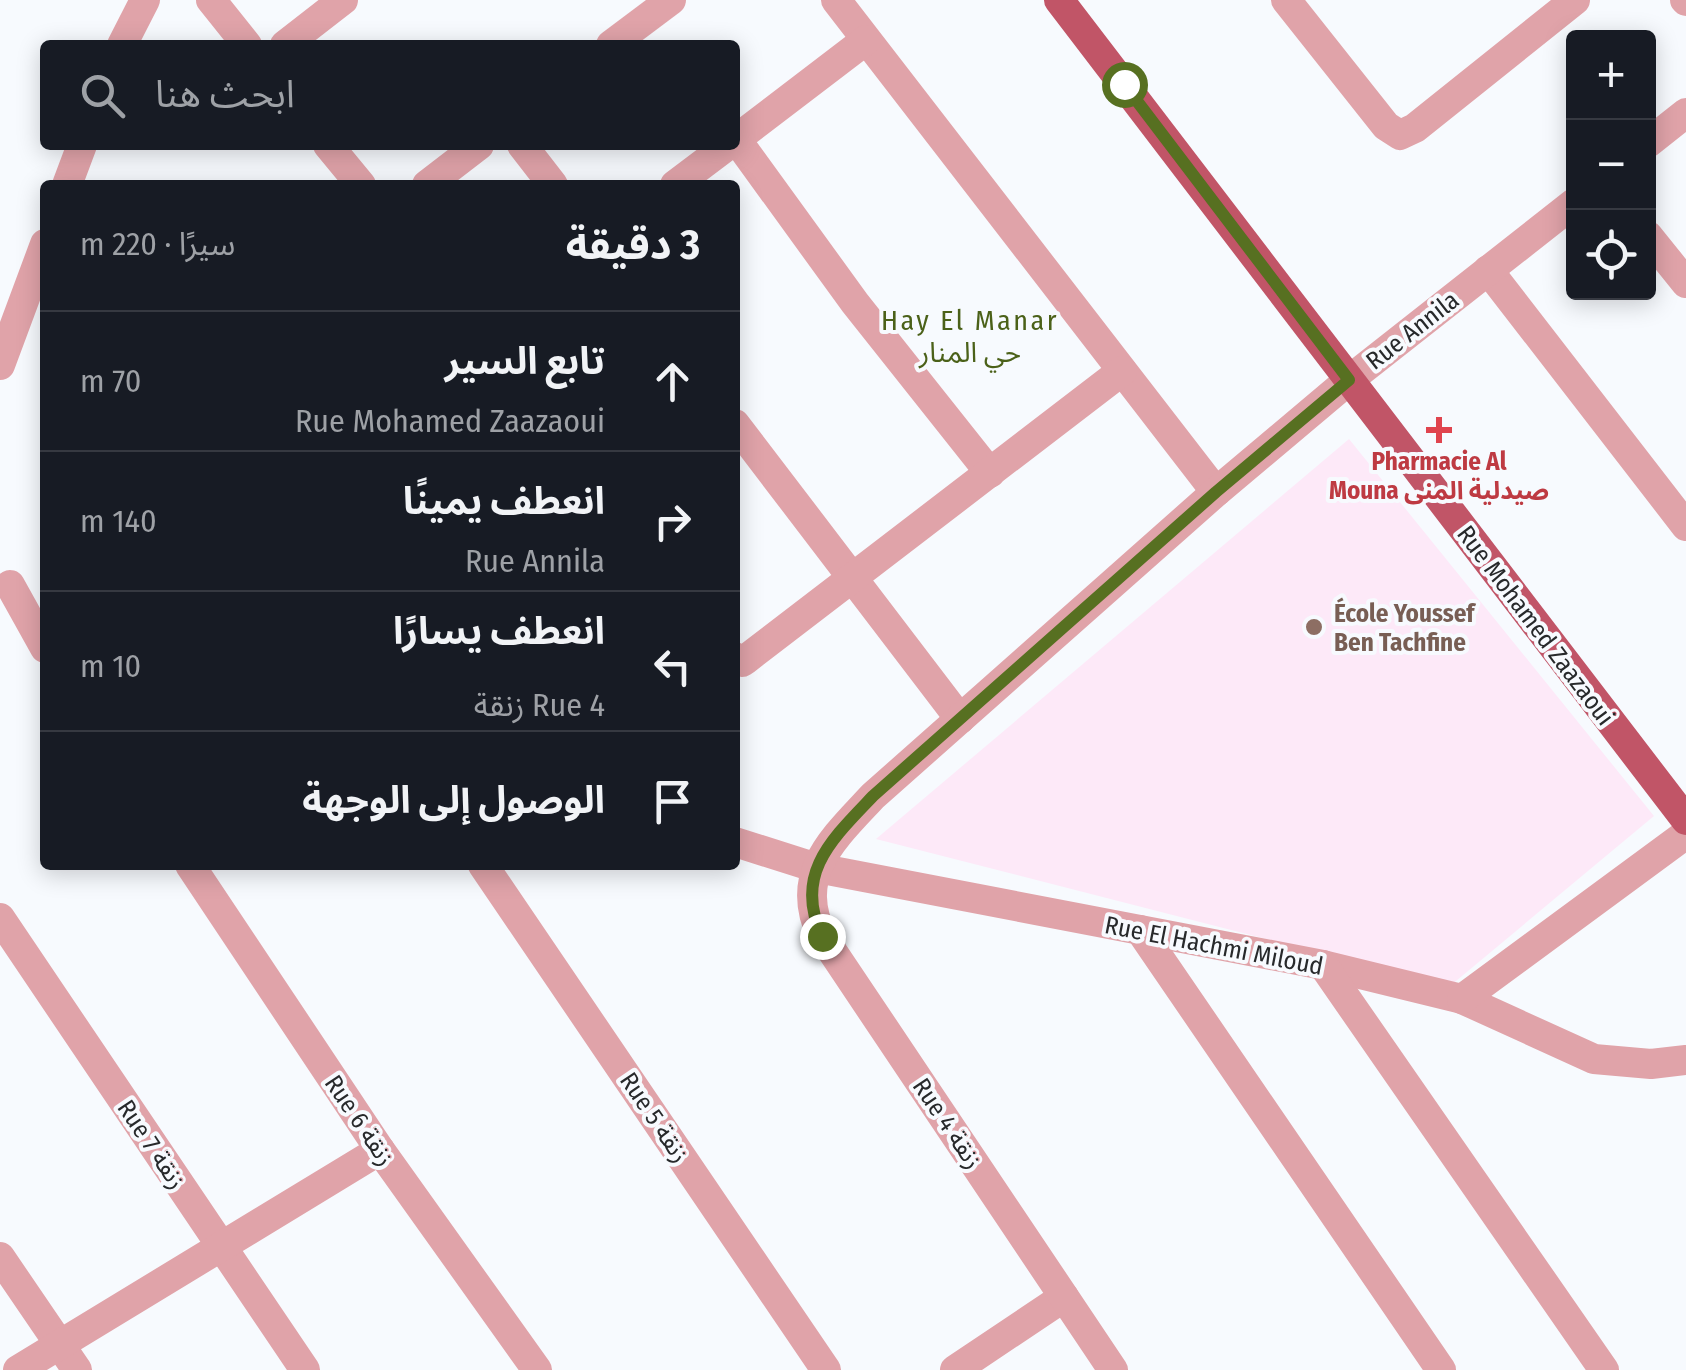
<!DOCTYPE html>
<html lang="ar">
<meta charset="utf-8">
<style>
body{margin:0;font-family:"Fira Sans Condensed","Noto Sans Arabic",sans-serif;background:#20242c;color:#f1f3f6;direction:rtl}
.controls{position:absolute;right:30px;top:30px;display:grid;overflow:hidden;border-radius:10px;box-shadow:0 5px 25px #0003}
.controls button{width:90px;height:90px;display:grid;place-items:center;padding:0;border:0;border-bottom:2px solid #363941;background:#171b24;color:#f1f3f6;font:50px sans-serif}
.stop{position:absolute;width:30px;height:30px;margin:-22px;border:8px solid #577021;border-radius:50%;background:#fff}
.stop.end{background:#577021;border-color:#fff;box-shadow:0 2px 10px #0008}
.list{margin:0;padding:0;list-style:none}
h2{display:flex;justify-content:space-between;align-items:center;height:130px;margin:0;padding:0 40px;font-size:42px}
h2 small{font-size:32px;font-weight:400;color:#9ea1a6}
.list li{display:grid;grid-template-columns:65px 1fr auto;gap:30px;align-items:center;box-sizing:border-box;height:140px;padding:0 40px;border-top:2px solid #363941}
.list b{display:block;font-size:38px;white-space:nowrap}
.list p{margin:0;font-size:32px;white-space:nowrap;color:#9ea1a6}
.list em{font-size:32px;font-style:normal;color:#9ea1a6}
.icon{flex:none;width:55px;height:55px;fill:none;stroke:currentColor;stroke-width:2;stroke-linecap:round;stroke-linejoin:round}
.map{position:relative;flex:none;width:1686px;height:1370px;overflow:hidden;direction:ltr}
.search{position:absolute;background:#171b24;box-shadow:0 5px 25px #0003;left:40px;top:40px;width:700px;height:110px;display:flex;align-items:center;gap:25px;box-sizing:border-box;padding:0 35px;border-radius:10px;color:#9ea1a6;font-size:38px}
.panel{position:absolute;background:#171b24;box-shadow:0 5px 25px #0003;left:40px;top:180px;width:700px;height:690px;border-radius:10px;direction:rtl}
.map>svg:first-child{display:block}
.education{fill:#fde9f8}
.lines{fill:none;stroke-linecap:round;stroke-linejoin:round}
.minor{stroke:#e0a3a9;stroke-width:30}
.major{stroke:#c15567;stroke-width:30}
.route{stroke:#577021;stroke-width:12}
.health-dot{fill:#e0444e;stroke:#f7fafe;stroke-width:4}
.education-dot{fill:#8d6e63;stroke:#f7fafe;stroke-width:4}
.labels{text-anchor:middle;stroke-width:8;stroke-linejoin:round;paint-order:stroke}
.street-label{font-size:25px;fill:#27292b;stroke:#f7fafe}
.health-label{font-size:25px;font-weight:bold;fill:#be3a42;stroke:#f7fafe}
.education-label{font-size:25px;font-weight:bold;fill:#785e54;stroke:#f7fafe;text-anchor:start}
.neighbourhood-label{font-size:28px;letter-spacing:2.5px;fill:#4b6119;stroke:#f7fafe}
</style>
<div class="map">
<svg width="1686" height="1370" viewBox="0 0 1686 1370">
<rect width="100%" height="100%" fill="#f7fafe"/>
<!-- education -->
<polygon class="education" points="1349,439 1654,816 1450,986 876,839"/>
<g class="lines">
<!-- minor -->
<g class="minor">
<polyline points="211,0 247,45"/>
<polyline points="836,0 1216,492"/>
<polyline points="1286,0 1386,126 1400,135 1415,128 1575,0"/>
<polyline points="1685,0 1686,1"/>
<polyline points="122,45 145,0"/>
<polyline points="285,45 343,0"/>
<polyline points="611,45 671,0"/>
<polyline points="736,139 855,303 990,473"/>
<polyline points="735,140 866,40"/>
<polyline points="1648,143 1686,113"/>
<polyline points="328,145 361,185"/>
<polyline points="522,145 553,185"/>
<polyline points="67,185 82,145"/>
<polyline points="427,185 479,145"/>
<polyline points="675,185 728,145"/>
<polyline points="1648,236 1686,283"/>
<polyline points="1488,270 1686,526"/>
<polyline points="0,365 45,244"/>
<polyline points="735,424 960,719"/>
<polyline points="10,585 45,648"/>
<polyline points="735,657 742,662 745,660 1122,371"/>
<polyline points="735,842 817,868 1323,965 1462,999 1594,1059 1651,1064 1686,1060"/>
<polyline points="190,865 380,1150 537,1370"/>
<polyline points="483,865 826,1370"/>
<polyline points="0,918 305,1370"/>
<polyline points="1140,930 1441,1370"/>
<polyline points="1323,965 1604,1370"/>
<polyline points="1462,999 1686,834"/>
<polyline points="0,1257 77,1370"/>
<polyline points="18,1370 380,1150"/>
<polyline points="955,1370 1064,1297"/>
<path d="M1113,1370L822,936C793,874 832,840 873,796L1216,492L1349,380L1574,203"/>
</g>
<!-- major -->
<polyline class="major" points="1059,0 1686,820"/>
</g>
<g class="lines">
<!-- route -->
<path class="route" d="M822,936C793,874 832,839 873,796L1216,492L1349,380L1124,84"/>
</g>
<!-- markers -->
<path class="health-dot" d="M1434 415h10v10h10v10h-10v10h-10v-10h-10v-10h10z"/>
<circle class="education-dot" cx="1314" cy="627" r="10"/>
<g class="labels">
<!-- street labels -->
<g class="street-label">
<text transform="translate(1412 330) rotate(-38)" y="9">Rue Annila</text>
<text transform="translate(1536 625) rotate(53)" y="9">Rue Mohamed Zaazaoui</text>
<text transform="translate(1214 945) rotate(11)" y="9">Rue El Hachmi Miloud</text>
<text transform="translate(655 1117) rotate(56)" y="9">Rue 5 زنقة</text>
<text transform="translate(360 1120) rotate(56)" y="9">Rue 6 زنقة</text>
<text transform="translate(948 1123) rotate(56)" y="9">Rue 4 زنقة</text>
<text transform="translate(152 1144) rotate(56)" y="9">Rue 7 زنقة</text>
</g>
<!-- health labels -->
<g class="health-label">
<text x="1439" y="470">Pharmacie Al<tspan x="1439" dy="29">Mouna صيدلية المنى</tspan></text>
</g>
<!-- education labels -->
<g class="education-label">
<text x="1334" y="622">École Youssef<tspan x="1334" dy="29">Ben Tachfine</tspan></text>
</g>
<!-- neighbourhood labels -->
<g class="neighbourhood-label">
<text x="970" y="330">Hay El Manar<tspan x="970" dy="32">حي المنار</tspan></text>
</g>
</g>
</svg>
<div class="controls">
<button>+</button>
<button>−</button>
<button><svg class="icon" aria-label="locate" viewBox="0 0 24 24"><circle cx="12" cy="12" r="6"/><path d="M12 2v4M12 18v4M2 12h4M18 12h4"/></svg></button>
</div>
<div class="stop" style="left:1124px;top:84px"></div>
<div class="stop end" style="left:822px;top:936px"></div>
<div class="search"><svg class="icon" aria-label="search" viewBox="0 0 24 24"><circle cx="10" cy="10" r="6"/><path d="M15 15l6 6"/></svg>ابحث هنا</div>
<section class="panel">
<h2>3 دقيقة<small>سيرًا · 220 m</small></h2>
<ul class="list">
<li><svg class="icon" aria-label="ahead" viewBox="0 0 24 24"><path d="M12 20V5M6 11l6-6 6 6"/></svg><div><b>تابع السير</b><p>Rue Mohamed Zaazaoui</p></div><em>70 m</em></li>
<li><svg class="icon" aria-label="right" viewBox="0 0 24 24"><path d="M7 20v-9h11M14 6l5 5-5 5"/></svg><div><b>انعطف يمينًا</b><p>Rue Annila</p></div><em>140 m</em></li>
<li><svg class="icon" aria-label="left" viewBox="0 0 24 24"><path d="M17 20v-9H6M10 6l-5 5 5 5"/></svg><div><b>انعطف يسارًا</b><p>Rue 4 زنقة</p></div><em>10 m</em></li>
<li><svg class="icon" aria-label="arrive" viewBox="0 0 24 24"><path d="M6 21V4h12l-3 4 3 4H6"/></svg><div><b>الوصول إلى الوجهة</b></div></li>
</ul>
</section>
</div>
